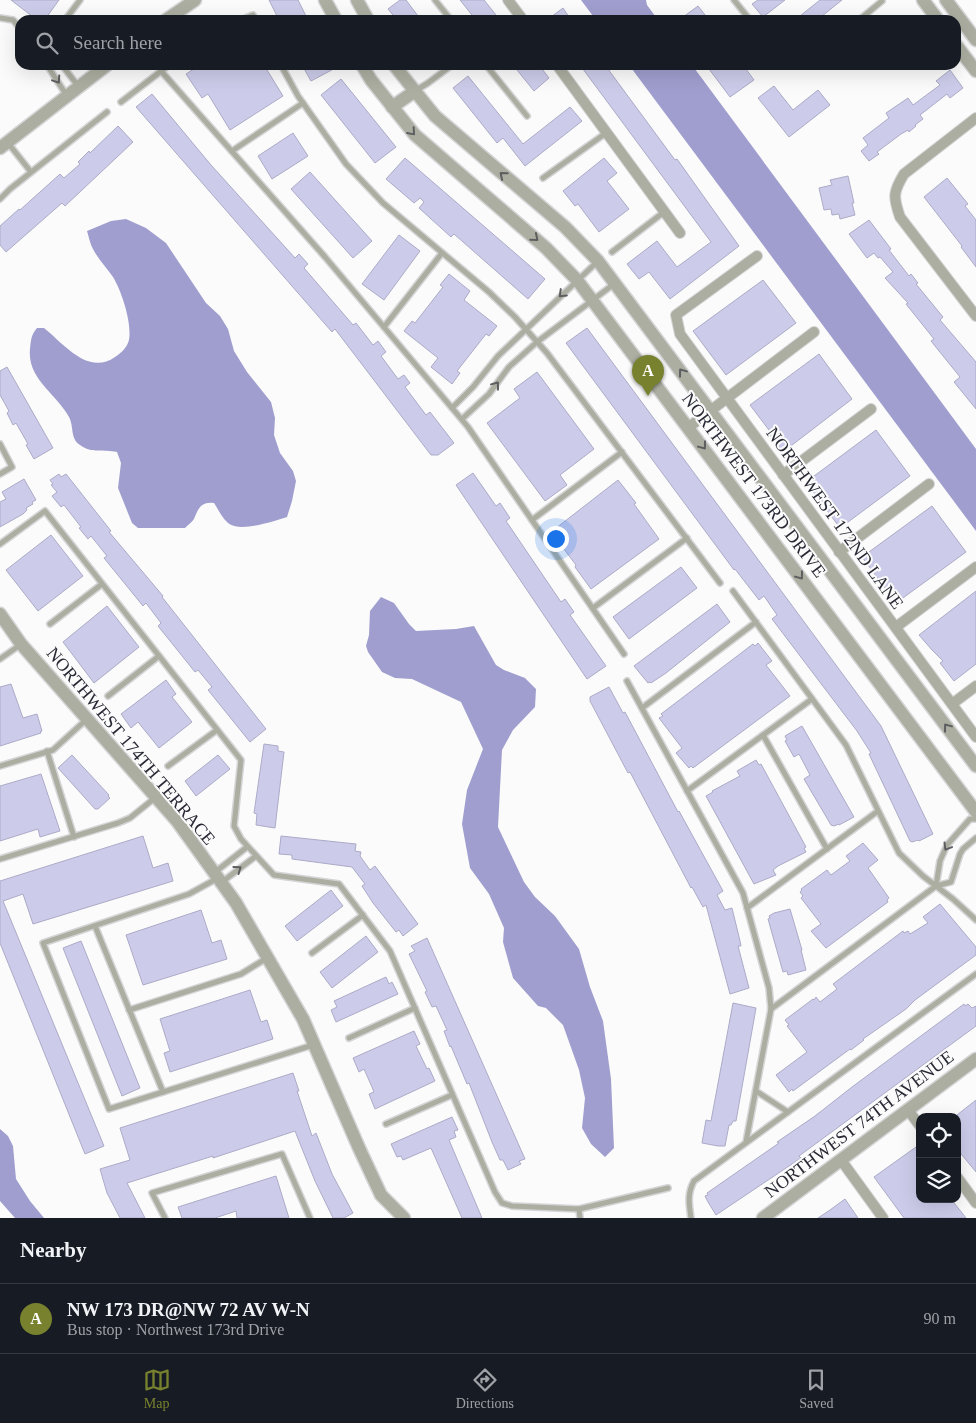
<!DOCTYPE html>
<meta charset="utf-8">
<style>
body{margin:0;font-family:Georgia,serif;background:#242831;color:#f1f3f6}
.controls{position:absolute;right:15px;bottom:15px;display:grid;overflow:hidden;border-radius:10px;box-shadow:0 5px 20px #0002}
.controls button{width:45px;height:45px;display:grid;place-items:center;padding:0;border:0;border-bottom:1px solid #363941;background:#171b24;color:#f1f3f6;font:25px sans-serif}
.you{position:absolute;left:555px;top:538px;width:18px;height:18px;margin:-12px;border:4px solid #fff;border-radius:50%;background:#1a73e8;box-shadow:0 0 0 8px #1a73e833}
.badge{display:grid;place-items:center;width:32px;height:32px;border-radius:50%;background:#78822e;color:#fff;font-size:16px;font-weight:700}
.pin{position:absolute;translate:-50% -41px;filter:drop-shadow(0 1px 2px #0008)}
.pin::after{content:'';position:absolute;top:26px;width:18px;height:15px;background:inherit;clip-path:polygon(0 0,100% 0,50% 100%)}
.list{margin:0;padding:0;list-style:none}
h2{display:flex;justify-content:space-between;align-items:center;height:65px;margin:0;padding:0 20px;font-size:21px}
h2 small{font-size:16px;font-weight:400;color:#9ea1a6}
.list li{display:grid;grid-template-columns:32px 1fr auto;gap:15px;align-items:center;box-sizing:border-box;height:70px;padding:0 20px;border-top:1px solid #363941}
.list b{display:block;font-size:19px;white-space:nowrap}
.list p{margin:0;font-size:16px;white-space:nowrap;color:#9ea1a6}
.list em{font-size:16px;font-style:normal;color:#9ea1a6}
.icon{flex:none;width:28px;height:28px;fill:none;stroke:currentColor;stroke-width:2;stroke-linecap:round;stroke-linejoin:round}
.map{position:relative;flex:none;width:976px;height:1218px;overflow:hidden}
.search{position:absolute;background:#171b24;box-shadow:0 5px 20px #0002;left:15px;right:15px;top:15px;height:55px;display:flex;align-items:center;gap:12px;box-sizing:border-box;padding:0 18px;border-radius:15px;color:#9ea1a6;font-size:19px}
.sheet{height:135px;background:#171b24}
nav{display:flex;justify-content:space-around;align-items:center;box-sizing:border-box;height:70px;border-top:1px solid #363941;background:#171b24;font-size:14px;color:#9ea1a6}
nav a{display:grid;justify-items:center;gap:2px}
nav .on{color:#78822e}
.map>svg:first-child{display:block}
.water{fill:#9f9ece}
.building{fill:#ccccea;stroke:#ababc8}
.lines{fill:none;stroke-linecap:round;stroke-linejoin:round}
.service-casing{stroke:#d5d5d7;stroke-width:8}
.minor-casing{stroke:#d5d5d7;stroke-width:12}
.tertiary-casing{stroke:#d5d5d7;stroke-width:15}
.service{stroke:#acaea1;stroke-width:5}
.minor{stroke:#acaea1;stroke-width:10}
.tertiary{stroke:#acaea1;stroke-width:12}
.oneway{stroke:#5d5e60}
.labels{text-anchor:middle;stroke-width:4;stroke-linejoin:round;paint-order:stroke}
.street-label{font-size:18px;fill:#292935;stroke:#fbfbfb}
</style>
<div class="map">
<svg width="976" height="1218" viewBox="0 0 976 1218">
<rect width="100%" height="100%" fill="#fbfbfb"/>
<!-- water -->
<g class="water">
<polygon points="581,0 646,0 647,5 658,20 596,20"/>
<polygon points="629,65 692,65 976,449 976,531"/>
<path d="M126,219L146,228L166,243L206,303L220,316L228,329L234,351L247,372L271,402L275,418L274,435L280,453L293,471L296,481L292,501L287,517C274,521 240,533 228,523C222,518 218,509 214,503C201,501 198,509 194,519C192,522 188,525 185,528H138L132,523L118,488L121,463L117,452C103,449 92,454 80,445C70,439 74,426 69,417C57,394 27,379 30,349C31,340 31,335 37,328H44C64,344 88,376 115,357C121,353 127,348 129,340C132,323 122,292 113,277C107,268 98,259 93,249C90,244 89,237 87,231L111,221Z"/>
<polygon points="381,597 394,603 409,624 416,631 456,629 474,626 496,665 504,670 525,678 536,689 535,707 513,730 502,750 498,827 524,882 535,897 555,916 579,949 590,987 603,1021 611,1079 614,1148 605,1157 591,1144 582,1128 585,1098 579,1070 563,1025 546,1008 538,1006 513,978 503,942 504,928 489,894 470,868 462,824 467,790 483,749 461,702 412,679 395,678 382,672 368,652 366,646 369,635 370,611"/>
<polygon points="0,1129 8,1136 13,1146 16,1179 30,1201 44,1218 15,1218 0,1201"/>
</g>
<!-- building -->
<g class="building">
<polygon points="11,0 59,0 46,18 44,16 41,20 37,20"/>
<polygon points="269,0 298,0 308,20 279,20"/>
<polygon points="400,0 406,0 421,20 397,20 388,9"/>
<polygon points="460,0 484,0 496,15 489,20 476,20"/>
<polygon points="758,0 785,0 763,17 752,4"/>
<polygon points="820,0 842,0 817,20 795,20"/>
<polygon points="698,6 709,20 679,20"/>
<polygon points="563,8 571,20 547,20"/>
<polygon points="200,65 264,65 283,96 230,130 208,94 202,98 186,74"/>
<polygon points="302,65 341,65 311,81"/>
<polygon points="513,65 539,65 549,78 534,91"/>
<polygon points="580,65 605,65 675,160 677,159 739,246 670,299 649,272 639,279 627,264 657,241 677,267 711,242"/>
<polygon points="706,65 743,65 754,80 730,97"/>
<polygon points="950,70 963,88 950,98 947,94 920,115 923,119 915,125 916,126 909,132 908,130 901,134 877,152 879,154 869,161 861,151 868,145 863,138 889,118 886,113 908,98 913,105 940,85 936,81"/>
<polygon points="468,76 523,144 570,107 582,121 525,166 503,138 497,143 453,88"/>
<polygon points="341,79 396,147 375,163 321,95"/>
<polygon points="774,86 793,110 818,90 830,105 789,137 758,98"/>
<polygon points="152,94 211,165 295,258 299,254 308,264 304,268 353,325 356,323 373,345 378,341 386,352 381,356 398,379 404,375 410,383 405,387 426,415 430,412 454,443 438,455 431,455 335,329 332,332 136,107"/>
<polygon points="118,126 133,142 65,206 62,203 6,252 0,245 0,226 19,209 20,210 60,174 64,178 80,164 78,162 89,151 90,153"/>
<polygon points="293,133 308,156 272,179 258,156"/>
<polygon points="405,158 545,279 528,299 454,234 451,237 419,208 424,202 420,198 414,203 386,179"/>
<polygon points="604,158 617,173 607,181 629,209 599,232 578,204 575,206 563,191"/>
<polygon points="310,172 372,241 353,258 291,189"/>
<polygon points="848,176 854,203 852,203 855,215 840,219 839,214 832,215 831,209 824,210 819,188 832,185 830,180"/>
<polygon points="947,178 968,204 965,206 976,220 976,267 961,247 962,246 924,197"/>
<polygon points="869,220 891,249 889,250 909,276 911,274 918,283 916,284 943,317 940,320 976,362 976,409 954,382 960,377 931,341 934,339 906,304 908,303 885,278 893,272 880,257 878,258 874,253 867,258 849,234"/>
<polygon points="399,235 420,251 384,300 362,284"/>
<polygon points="449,274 470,291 464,300 497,326 489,336 486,334 457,371 460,373 452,384 431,367 438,358 404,331 412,321 415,323 443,287 440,285"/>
<polygon points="763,280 796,323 726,375 693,331"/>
<polygon points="587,328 881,726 933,834 919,841 918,840 912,842 910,841 869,754 871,753 857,731 772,619 777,615 764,596 759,600 735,569 734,570 566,343"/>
<polygon points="819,354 852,399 783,452 770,435 772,434 750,405"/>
<polygon points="7,367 53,448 34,459 26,445 28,444 16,423 13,425 7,413 9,411 0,395 0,371"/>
<polygon points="537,372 594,449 560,475 567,485 545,501 487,423 520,398 514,389"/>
<polygon points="876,430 910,476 840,528 806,482"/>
<polygon points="473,473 496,506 500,503 510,518 506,521 561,602 565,599 574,612 570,615 606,666 587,679 456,485"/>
<polygon points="59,474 61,477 66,474 111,531 109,532 163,596 162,597 266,729 250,742 208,690 212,687 198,670 195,672 158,626 161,623 146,603 143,606 104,558 107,556 91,536 88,539 79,528 81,527 64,505 61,507 52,496 57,492 51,485 53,484 50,480"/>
<polygon points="24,479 36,500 32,502 33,504 26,508 27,510 23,514 0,527 0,502 6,499 2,492"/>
<polygon points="618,480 636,503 634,504 659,539 591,589 575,567 576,565 551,532"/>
<polygon points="932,506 966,552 896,603 862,557"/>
<polygon points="51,535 83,576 38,611 6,570"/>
<polygon points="681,567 697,588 629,639 613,617"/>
<polygon points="976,591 976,664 954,681 940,663 943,661 932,650 919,635"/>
<polygon points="717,604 730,622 666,673 651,683 650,682 648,683 634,666"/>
<polygon points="107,606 139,647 94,683 63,642"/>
<polygon points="758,643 772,661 766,665 790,696 693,768 691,766 689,768 676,753 682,748 659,718 663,716 661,714 753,644 755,646"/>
<polygon points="166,680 176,694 172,697 192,722 159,748 138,722 131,728 121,714"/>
<polygon points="11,684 23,718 37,714 42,731 40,732 41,733 0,746 0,687"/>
<polygon points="609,687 623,713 625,712 678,812 679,811 723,891 717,895 725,910 732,908 740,941 741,946 738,946 749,988 730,994 706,905 703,907 692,887 691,888 630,772 628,773 590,701 590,697"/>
<polygon points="802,726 854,817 839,825 839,824 834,826 831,825 804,779 810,775 799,754 794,757 785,741 787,740 785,736"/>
<polygon points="264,744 278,746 278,751 284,752 275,828 256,825 257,814 254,813"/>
<polygon points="72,755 109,795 108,796 110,798 98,809 95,809 58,768"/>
<polygon points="218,755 230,769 196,796 185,781"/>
<polygon points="756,760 759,765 761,764 806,847 804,848 806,852 778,866 773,870 776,875 754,884 706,796 713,792 712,791 740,776 737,771"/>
<polygon points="41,774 60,831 40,837 38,829 0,841 0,786"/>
<polygon points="143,836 153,868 168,863 173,881 33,924 23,894 3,901 104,1146 85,1154 0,943 0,881"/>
<polygon points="281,836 356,844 355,851 361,852 360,856 370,870 375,866 418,924 403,936 399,930 396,932 373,903 362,886 365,884 352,867 292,859 292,855 279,854"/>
<polygon points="863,843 878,860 868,868 889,898 887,900 888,902 826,948 811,931 821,924 801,898 803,896 800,892 802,890 801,889 827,870 831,875 850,861 846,856"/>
<polygon points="331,890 343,906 297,941 285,926"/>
<polygon points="940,904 976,947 976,955 915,1000 906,1009 863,1039 864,1040 851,1050 850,1049 793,1091 792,1089 789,1092 776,1075 807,1052 787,1026 789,1025 785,1020 813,999 814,1000 816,997 820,1002 837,989 833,984 903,931 904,933 908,931 910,934 928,923 923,917"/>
<polygon points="790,909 802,950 801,950 806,970 788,975 787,971 783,972 768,919 770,918 769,916 774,913"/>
<polygon points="201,910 212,943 221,940 227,959 143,985 126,935"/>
<polygon points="366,936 378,952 332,988 320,972"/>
<polygon points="427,938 525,1159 519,1161 521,1164 508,1170 503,1160 500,1160 492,1142 469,1083 467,1084 451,1046 450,1047 444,1031 447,1030 436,1006 432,1007 425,992 427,991 409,954 415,951 411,946"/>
<polygon points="81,941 140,1088 122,1096 63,948"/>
<polygon points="386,977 389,984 392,982 398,994 336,1022 331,1010 337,1007 334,1001"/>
<polygon points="250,990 261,1022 267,1020 273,1039 170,1072 164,1053 170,1051 160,1019"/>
<polygon points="733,1003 756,1008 736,1121 733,1121 731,1125 729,1125 725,1146 718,1146 702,1143 706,1120 711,1121"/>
<polygon points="964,1004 965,1006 968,1004 972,1008 976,1006 976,1026 799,1156 801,1158 716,1215 708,1202 705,1196 708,1195 707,1193 779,1143 777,1142 815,1116 852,1087"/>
<polygon points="414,1031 420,1044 416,1046 427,1069 429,1068 435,1081 375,1109 369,1094 374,1092 372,1087 364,1069 359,1072 353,1058"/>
<polygon points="293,1073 299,1091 297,1091 312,1136 316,1133 332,1174 353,1213 344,1218 333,1218 315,1181 295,1131 213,1158 213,1156 127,1183 145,1218 120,1218 107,1193 100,1169 130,1160 120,1128"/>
<polygon points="976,1100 976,1172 957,1149 957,1115"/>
<polygon points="452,1117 458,1130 454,1131 456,1137 449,1140 482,1218 462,1218 431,1148 403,1160 401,1156 397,1157 391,1144"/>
<polygon points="916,1147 920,1152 920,1199 951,1199 966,1218 904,1218 874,1177"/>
<polygon points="276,1176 289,1218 237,1218 236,1211 215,1218 182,1218 178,1207"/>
<polygon points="845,1199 858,1218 818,1218 830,1210"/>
</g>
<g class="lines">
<defs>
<g id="service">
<polyline points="435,0 451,20"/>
<polyline points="734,0 750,20"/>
<polyline points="0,18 13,20 20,28"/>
<polyline points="65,20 80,0"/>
<polyline points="241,20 253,15 256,20"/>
<polyline points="859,20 882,1"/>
<polyline points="47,65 67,96"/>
<polyline points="62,65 78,86"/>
<polyline points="281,65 298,96 346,164 383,203 489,292 515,317 547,353 720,583"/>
<polyline points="486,65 527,116"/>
<polyline points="791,65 803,65"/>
<polyline points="161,71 325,257 468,427 624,654"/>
<polyline points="415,91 428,83 452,65"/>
<polyline points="121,102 169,65"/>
<polyline points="8,143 31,172"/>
<polyline points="232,151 303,103"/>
<polyline points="543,178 606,133"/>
<polyline points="0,199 10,189 107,112"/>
<polyline points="612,252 664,212"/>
<polyline points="384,327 442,253"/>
<polyline points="452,408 473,387 498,356 597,262"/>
<polyline points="462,419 489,394 509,367 537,342 614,284"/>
<polyline points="0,444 12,467 0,474"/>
<polyline points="532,520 622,452"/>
<polyline points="0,544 45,511 241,760 234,826 241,839 274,875 339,884 390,951 495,1192 502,1203 512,1206 579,1209 668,1188"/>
<polyline points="733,591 846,745 899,853 923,876 953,899 976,920"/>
<polyline points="593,608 687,538"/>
<polyline points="50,624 102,584"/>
<polyline points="0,659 20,645"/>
<polyline points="627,681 743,893 769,988 771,1009 746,1142"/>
<polyline points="108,696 159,656"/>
<polyline points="642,708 756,622"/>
<polyline points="763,735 827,849"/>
<polyline points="47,751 74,837"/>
<polyline points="0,766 53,750 87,719"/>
<polyline points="168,766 217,730"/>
<polyline points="687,791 812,699"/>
<polyline points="0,859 118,823 130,818 156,797"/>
<polyline points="214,873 247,847"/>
<polyline points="218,878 189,894 43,943 109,1109 313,1045"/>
<polyline points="222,882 256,856"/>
<polyline points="936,886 940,861 947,845 970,819 976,819"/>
<polyline points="747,908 878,811"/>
<polyline points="95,926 163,1092"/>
<polyline points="312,953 363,915"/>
<polyline points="771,1009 936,886 951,882 960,854 963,849 976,838"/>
<polyline points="129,1010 241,974 267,958"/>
<polyline points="349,1038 415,1008"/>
<polyline points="756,1091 788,1112"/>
<polyline points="386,1124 452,1095"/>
<polyline points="579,1209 580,1218"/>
<polyline points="165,1218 152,1193 282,1154 310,1218"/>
<path d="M691,1218C689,1204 687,1194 694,1181L976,974"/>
</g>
<g id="minor">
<polyline points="508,0 523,20"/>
<polyline points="557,65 680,233"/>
<path d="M976,118L904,174C893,192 893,197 900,217L976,316"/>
<polyline points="757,256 676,315 680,334 976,737"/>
<polyline points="689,427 814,332"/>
<polyline points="783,475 871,409"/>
<polyline points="839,552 929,484"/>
<polyline points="896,627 976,567"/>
<polyline points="952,704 976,686"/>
<polyline points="908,1110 920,1126"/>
<polyline points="841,1160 883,1218"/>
<polyline points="957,1177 976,1203"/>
</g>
<g id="tertiary">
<polyline points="325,0 336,20"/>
<polyline points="357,0 368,20"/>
<polyline points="923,0 938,20"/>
<polyline points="946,0 976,40"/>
<polyline points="166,20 195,0"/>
<polyline points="956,45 976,71"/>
<polyline points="362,65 371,80 415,135 546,248 577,280 976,812"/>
<polyline points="394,65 435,116 565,227 598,261 976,766"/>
<polyline points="392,107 415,91"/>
<polyline points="0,148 107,65"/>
<polyline points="0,614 21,644 177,821 236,903 303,1019 359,1148 381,1195 404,1218"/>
<polyline points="763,1218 976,1059"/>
</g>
</defs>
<!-- service casing -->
<use href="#service" class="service-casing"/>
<!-- minor casing -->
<use href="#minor" class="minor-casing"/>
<!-- tertiary casing -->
<use href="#tertiary" class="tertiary-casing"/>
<!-- service -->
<use href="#service" class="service"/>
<!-- minor -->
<use href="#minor" class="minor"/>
<!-- tertiary -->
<use href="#tertiary" class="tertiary"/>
</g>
<!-- one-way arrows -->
<defs><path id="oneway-chevron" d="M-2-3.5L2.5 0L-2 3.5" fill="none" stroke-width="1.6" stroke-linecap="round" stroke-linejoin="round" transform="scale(1.25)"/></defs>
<g class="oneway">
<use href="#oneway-chevron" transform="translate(57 80) rotate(56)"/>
<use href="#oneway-chevron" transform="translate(412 132) rotate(49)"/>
<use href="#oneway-chevron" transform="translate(503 175) rotate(-140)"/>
<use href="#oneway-chevron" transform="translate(535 238) rotate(40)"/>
<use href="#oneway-chevron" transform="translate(562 294) rotate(136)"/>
<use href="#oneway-chevron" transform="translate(682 372) rotate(-127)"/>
<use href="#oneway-chevron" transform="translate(496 385) rotate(-53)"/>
<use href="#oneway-chevron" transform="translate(703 446) rotate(53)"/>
<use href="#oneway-chevron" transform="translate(800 576) rotate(53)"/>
<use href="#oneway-chevron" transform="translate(947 727) rotate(-127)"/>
<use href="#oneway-chevron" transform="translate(947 847) rotate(121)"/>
<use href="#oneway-chevron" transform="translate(238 869) rotate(-36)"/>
</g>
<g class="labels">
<!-- street labels -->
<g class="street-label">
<text transform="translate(754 485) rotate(53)" y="6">NORTHWEST 173RD DRIVE</text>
<text transform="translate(835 518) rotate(54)" y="6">NORTHWEST 172ND LANE</text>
<text transform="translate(131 746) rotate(50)" y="6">NORTHWEST 174TH TERRACE</text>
<text transform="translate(859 1124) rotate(-37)" y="6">NORTHWEST 74TH AVENUE</text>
</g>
</g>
</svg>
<div class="controls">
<button><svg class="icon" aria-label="locate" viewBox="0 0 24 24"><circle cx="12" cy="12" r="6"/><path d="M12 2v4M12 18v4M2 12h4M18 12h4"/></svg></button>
<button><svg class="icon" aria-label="layers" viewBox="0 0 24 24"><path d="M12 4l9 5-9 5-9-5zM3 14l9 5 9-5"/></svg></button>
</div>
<div class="you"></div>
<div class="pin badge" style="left:648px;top:396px">A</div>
<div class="search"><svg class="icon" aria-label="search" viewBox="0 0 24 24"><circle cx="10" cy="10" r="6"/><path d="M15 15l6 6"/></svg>Search here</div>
</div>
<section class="sheet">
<h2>Nearby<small></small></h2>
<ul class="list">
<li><span class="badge">A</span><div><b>NW 173 DR@NW 72 AV W-N</b><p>Bus stop · Northwest 173rd Drive</p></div><em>90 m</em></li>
</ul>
</section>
<nav>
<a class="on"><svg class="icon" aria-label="map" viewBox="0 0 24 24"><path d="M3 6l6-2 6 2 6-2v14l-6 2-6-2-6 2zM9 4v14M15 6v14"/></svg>Map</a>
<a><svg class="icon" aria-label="directions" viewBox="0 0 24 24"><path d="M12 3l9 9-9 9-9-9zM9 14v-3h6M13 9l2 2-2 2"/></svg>Directions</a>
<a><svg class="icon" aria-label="saved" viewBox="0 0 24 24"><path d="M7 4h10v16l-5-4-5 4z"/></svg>Saved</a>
</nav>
